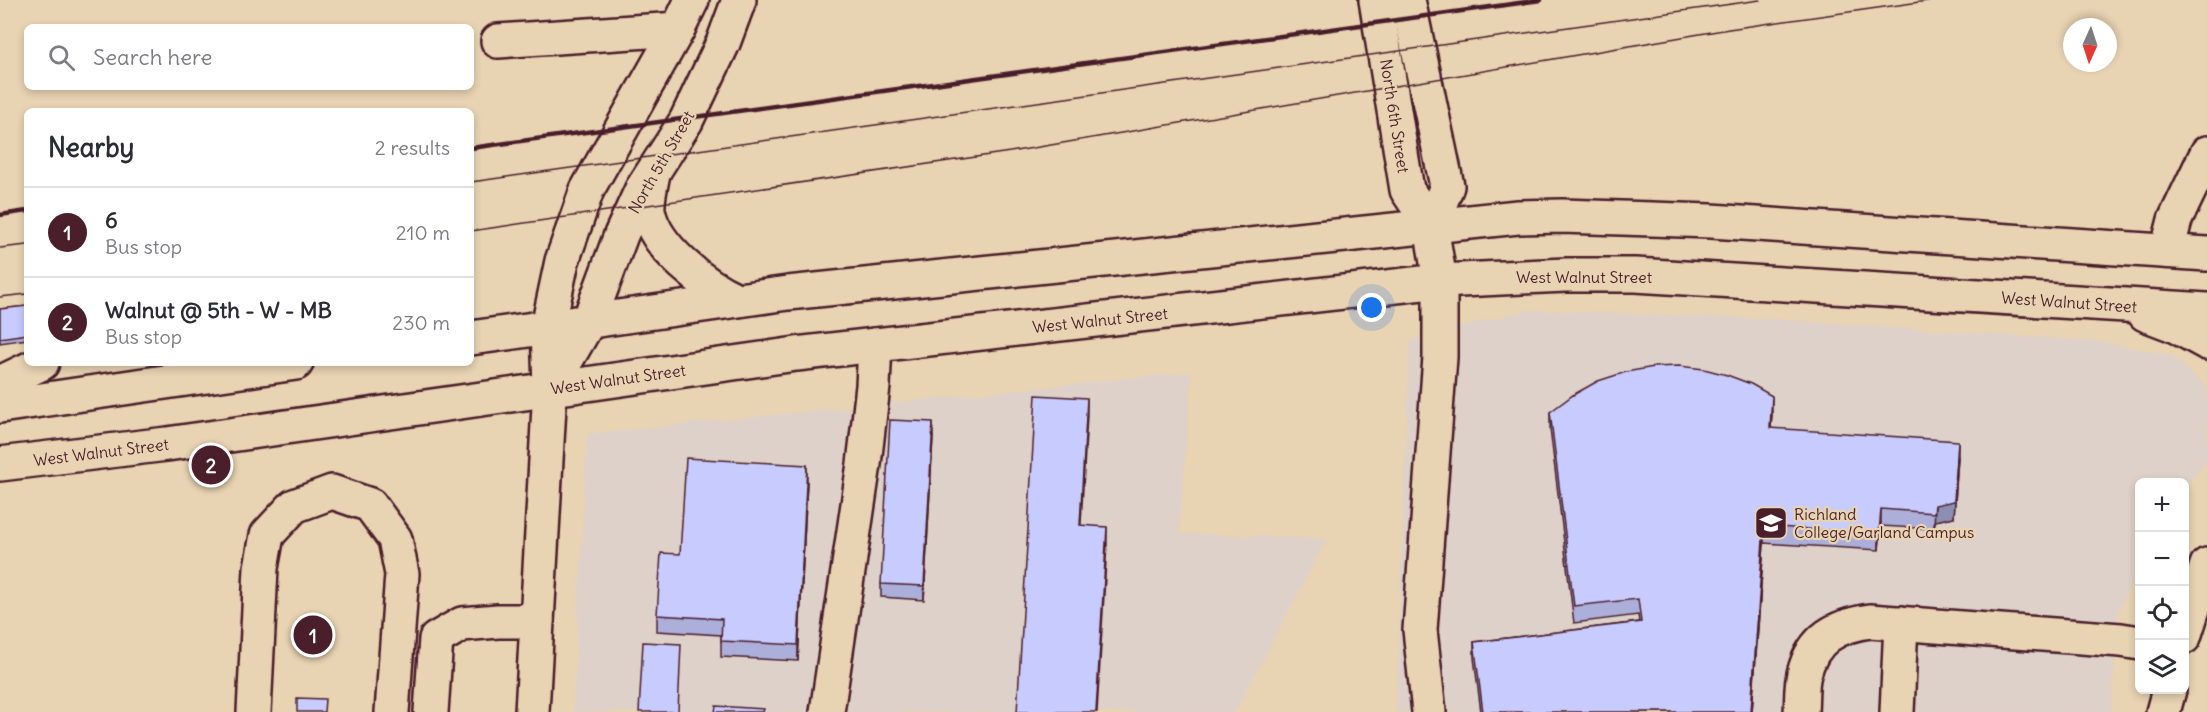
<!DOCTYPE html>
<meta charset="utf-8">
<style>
body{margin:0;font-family:Delius,sans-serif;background:#f7f7f7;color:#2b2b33}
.controls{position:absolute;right:18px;bottom:18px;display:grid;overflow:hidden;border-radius:9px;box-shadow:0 3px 9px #0003}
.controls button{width:54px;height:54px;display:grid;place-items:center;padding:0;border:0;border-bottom:2px solid #e1e1e2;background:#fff;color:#2b2b33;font:30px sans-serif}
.compass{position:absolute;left:2063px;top:18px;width:54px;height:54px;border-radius:50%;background:#fff;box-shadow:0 3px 9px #0003;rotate:183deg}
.you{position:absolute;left:1372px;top:308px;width:21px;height:21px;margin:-15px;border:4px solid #fff;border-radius:50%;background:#1a73e8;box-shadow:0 0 0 9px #1a73e833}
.badge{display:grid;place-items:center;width:39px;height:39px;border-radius:50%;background:#4a1f2b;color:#fff;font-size:20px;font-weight:700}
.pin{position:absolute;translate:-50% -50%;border:3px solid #fff;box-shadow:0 2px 6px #0006}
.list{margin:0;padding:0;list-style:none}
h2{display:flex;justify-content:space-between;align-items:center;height:78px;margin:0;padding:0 24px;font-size:26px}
h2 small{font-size:20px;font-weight:400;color:#7c7c81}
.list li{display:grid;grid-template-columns:39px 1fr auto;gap:18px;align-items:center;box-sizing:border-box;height:90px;padding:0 24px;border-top:2px solid #e1e1e2}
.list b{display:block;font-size:22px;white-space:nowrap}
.list p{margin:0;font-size:20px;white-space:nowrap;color:#7c7c81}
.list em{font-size:20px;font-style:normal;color:#7c7c81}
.icon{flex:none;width:33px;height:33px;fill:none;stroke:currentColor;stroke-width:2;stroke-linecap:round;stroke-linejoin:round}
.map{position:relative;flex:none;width:2207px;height:712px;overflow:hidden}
.search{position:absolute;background:#fff;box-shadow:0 3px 9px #0003;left:24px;top:24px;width:450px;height:66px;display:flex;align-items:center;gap:15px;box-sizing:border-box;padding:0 21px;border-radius:9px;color:#7c7c81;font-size:22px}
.panel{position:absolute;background:#fff;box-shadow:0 3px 9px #0003;left:24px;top:108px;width:450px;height:258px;border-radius:9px}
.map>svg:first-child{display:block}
.built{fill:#ded1c9}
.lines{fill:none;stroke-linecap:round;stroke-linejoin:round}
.minor-casing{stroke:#4a1f2b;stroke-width:38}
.major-casing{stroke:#4a1f2b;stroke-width:38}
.minor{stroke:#e8d3b2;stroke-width:33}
.major{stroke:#e8d3b2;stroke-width:33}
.tram{stroke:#4a1f2b;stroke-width:1.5}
.rail{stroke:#4a1f2b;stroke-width:4.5}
.wall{fill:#acafda;stroke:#4a1f2b;stroke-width:1.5}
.shaded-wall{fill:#8c8eb2;stroke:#4a1f2b;stroke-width:1.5}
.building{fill:#c8cbfe;stroke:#4a1f2b;stroke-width:1.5}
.labels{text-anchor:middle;stroke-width:4.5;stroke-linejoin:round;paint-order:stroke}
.street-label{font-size:16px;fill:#4a1f2b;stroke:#e8d3b2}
.poi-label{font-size:16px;fill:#4a1f2b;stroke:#e8d3b2;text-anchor:start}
</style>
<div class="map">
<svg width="2207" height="712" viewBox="0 0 2207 712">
<rect width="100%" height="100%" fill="#e8d3b2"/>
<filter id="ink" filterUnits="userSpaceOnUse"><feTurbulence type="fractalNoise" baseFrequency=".0167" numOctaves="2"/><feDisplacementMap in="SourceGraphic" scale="12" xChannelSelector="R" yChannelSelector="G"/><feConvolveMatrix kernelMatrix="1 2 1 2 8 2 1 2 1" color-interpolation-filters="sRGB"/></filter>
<g filter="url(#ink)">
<!-- built -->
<g class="built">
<polygon points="1528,310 1772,319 2103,342 2170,355 2207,387 2207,458 2201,469 2185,486 2184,482 2140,482 2139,560 2118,613 2111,712 1396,712 1410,340"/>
<polygon points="1192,372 1179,533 1327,539 1235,712 573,712 587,434"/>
</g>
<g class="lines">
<defs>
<g id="minor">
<polyline points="1376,0 1407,190 1431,226 1440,281 1440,357 1420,630 1429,712"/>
<polyline points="1408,0 1447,186 1431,226"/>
<polyline points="498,41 678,29"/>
<polyline points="2167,251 2175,220 2207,153"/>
<polyline points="0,383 42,363"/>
<polyline points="550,388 589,321 621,235 642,189 686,121 723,43 739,0"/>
<polyline points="254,712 261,568 267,535 294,506 332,492 370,505 395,539 402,574 392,712"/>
<polyline points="431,712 436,639 462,624 498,621 537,621"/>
<polyline points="532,712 550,388 548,327 562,261 587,190 678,29 692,0"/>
<polyline points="827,712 864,464 873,386 875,345"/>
<path d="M1801,712C1802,700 1801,685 1804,674C1813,638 1836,626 1870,621L2121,640L2140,643"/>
<polyline points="1897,712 1901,623"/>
</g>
<g id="major">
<path d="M653,173C651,185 647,199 648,210C654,247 705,286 737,300"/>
<polyline points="2145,314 2174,325 2207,343"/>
<polyline points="471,338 788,293 1518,217 1562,216 1711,221 2207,254"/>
<polyline points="0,406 296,363"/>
<polyline points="0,464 167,444 796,354 1440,281 1566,275 1635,275 2207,310"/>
<polyline points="2184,637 2207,565"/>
<polyline points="2163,712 2169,690"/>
</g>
</defs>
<!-- minor casing -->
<use href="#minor" class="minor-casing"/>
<!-- major casing -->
<use href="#major" class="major-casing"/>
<!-- minor -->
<use href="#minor" class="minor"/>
<!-- major -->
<use href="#major" class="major"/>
<!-- tram -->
<g class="tram">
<polyline points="471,182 1760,0"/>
<polyline points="471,231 1010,152 1729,29 1934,0"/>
<polyline points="0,248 27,245"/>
<polyline points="0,297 27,294"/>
</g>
<!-- rail -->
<g class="rail">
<polyline points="471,148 1541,0"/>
<polyline points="0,215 27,211"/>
</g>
</g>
<!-- wall -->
<g class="wall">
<polygon points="27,306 27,339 0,343 0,309"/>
<polygon points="1550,412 1772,413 1771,429 1958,457 1954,517 1935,521 1934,529 1881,526 1879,550 1764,543 1752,712 1481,712 1474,658 1474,642 1639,622 1638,615 1574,623 1550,429"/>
<polygon points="933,436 924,600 881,597 881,584"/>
<polygon points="807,481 798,661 721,657 721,635 657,631 657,615 680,554"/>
</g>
<!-- shaded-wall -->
<g class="shaded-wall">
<polygon points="1772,396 1772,413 1770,445 1770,428"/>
<polygon points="1087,398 1087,415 1080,542 1080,525"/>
<polygon points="933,422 933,436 924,600 924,586"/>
<polygon points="1958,441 1958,457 1954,517 1935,521 1934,529 1935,505"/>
<polygon points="807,465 807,481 798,661 798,645"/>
<polygon points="1881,509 1881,526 1879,550 1879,534"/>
<polygon points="1764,526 1764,543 1752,712 1751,712"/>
<polygon points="1107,527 1107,544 1097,712 1096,712"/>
</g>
<!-- building -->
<g class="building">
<polygon points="27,306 27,334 0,338 0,309"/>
<polygon points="1679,366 1704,369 1727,375 1751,384 1772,396 1770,428 1958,441 1954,501 1935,505 1934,513 1881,509 1879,534 1764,526 1751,712 1483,712 1474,642 1641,622 1638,599 1574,606 1550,412 1573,395 1598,381 1626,372 1654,367"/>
<polygon points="1036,395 1087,398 1080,525 1107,527 1096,712 1017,712"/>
<polygon points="890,420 933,422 924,586 881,584"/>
<polygon points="686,458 807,465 798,645 721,641 722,619 657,615 661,553 680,554"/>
<polygon points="643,642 681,644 678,712 639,712"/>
<polygon points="297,698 325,699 324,712 297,712"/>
<polygon points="716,706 764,709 763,712 715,712"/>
</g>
</g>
<!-- icons -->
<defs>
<symbol id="university-square" viewBox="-11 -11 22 22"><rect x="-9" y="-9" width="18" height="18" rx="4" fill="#4a1f2b" stroke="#e8d3b2"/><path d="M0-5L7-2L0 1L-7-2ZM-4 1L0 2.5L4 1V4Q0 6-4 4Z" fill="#fff"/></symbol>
</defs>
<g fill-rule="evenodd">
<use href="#university-square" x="1752" y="504" width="38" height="38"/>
</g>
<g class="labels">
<!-- street labels -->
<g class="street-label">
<text transform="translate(1395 116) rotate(81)" y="6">North 6th Street</text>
<text transform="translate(661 162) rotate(-60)" y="6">North 5th Street</text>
<text x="1584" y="283">West Walnut Street</text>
<text transform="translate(2069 302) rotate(4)" y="6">West Walnut Street</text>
<text transform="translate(1100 320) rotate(-6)" y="6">West Walnut Street</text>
<text transform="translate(618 379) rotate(-8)" y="6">West Walnut Street</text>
<text transform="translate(101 452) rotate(-7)" y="6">West Walnut Street</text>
</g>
<!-- poi labels -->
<g class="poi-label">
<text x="1794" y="520">Richland<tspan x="1794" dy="18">College/Garland Campus</tspan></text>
</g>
</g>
</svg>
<div class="controls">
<button>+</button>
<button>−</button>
<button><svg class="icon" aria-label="locate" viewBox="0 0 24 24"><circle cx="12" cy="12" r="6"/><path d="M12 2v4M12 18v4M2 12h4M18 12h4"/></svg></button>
<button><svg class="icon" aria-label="layers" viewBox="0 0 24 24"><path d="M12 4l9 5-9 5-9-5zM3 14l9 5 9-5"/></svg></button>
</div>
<svg class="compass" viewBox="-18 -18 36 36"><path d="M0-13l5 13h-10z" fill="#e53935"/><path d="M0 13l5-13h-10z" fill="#7c7c81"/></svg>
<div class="you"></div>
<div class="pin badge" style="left:313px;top:635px">1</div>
<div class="pin badge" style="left:211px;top:465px">2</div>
<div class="search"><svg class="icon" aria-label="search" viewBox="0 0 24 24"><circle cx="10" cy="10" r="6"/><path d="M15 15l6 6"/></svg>Search here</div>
<section class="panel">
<h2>Nearby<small>2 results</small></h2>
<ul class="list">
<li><span class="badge">1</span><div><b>6</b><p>Bus stop</p></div><em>210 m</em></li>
<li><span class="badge">2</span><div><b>Walnut @ 5th - W - MB</b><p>Bus stop</p></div><em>230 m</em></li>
</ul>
</section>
</div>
